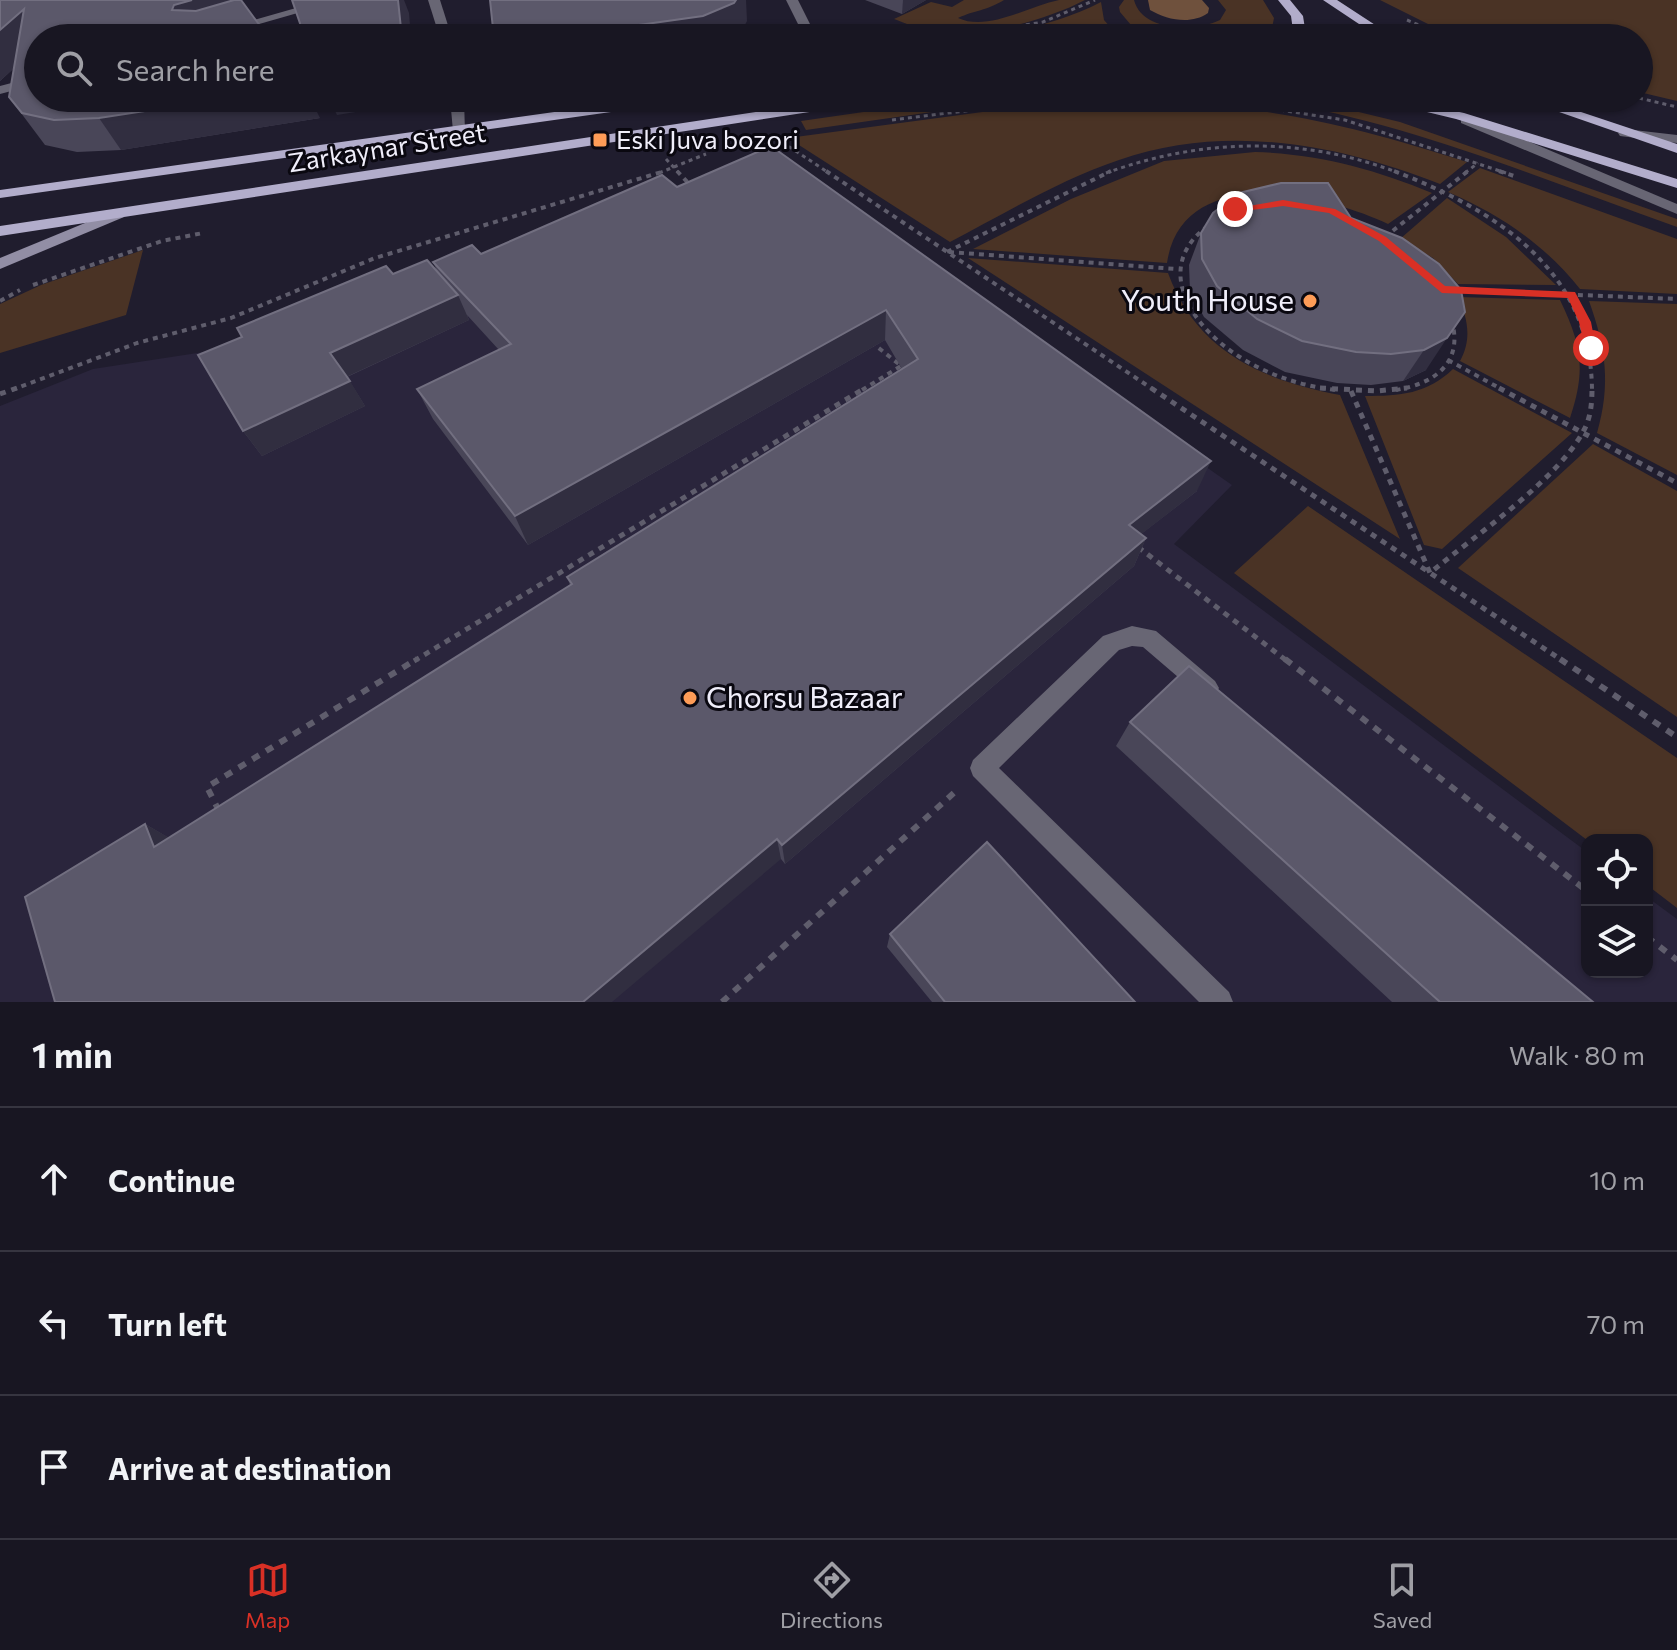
<!DOCTYPE html>
<meta charset="utf-8">
<style>
body{margin:0;font-family:Commissioner,sans-serif;background:#211f2a;color:#f1f3f6}
.controls{position:absolute;right:24px;bottom:24px;display:grid;overflow:hidden;border-radius:16px;box-shadow:0 2px 6px #0004}
.controls button{width:72px;height:72px;display:grid;place-items:center;padding:0;border:0;border-bottom:2px solid #363540;background:#181622;color:#f1f3f6;font:40px sans-serif}
.stop{position:absolute;width:24px;height:24px;margin:-18px;border:6px solid #d93025;border-radius:50%;background:#fff}
.stop.end{background:#d93025;border-color:#fff;box-shadow:0 2px 8px #0008}
.list{margin:0;padding:0;list-style:none}
h2{display:flex;justify-content:space-between;align-items:center;height:104px;margin:0;padding:0 32px;font-size:34px}
h2 small{font-size:26px;font-weight:400;color:#9f9fa5}
.list li{display:grid;grid-template-columns:52px 1fr auto;gap:24px;align-items:center;box-sizing:border-box;height:144px;padding:0 32px;border-top:2px solid #363540}
.list b{display:block;font-size:30px;white-space:nowrap}
.list em{font-size:26px;font-style:normal;color:#9f9fa5}
.icon{flex:none;width:44px;height:44px;fill:none;stroke:currentColor;stroke-width:2;stroke-linecap:round;stroke-linejoin:round}
.map{position:relative;flex:none;width:1677px;height:1002px;overflow:hidden}
.search{position:absolute;background:#181622;box-shadow:0 2px 6px #0004;left:24px;right:24px;top:24px;height:88px;display:flex;align-items:center;gap:20px;box-sizing:border-box;padding:0 28px;border-radius:44px;color:#9f9fa5;font-size:30px}
.sheet{height:536px;background:#181622}
nav{display:flex;justify-content:space-around;align-items:center;box-sizing:border-box;height:112px;border-top:2px solid #363540;background:#181622;font-size:22px;color:#9f9fa5}
nav a{display:grid;justify-items:center;gap:4px}
nav .on{color:#d93025}
.map>svg:first-child{display:block}
.built{fill:#2a253c}
.green{fill:#4a3325}
.water{fill:#6f513d}
.lines{fill:none;stroke-linecap:round;stroke-linejoin:round}
.path-far3{stroke:#5f5d6c;stroke-width:3;stroke-dasharray:4 4;stroke-linecap:butt}
.path-far2{stroke:#5f5d6c;stroke-width:4;stroke-dasharray:5 5;stroke-linecap:butt}
.path-far1{stroke:#5f5d6c;stroke-width:5;stroke-dasharray:6 6;stroke-linecap:butt}
.path{stroke:#5f5d6c;stroke-width:6;stroke-dasharray:8 8;stroke-linecap:butt}
.service{fill:#686674;fill-rule:evenodd}
.minor{fill:#686674;fill-rule:evenodd}
.secondary{fill:#928ea5;fill-rule:evenodd}
.primary{fill:#b2adcb;fill-rule:evenodd}
.wall{fill:#494658}
.shaded-wall{fill:#312e40}
.building{fill:#5b586a;stroke:#726f80;stroke-width:2}
.route{fill:#d93025}
.poi-dot{fill:#fe9c57;stroke:#0a0810;stroke-width:3}
.labels{text-anchor:middle;stroke-width:6;stroke-linejoin:round;paint-order:stroke}
.far-poi-label{font-size:26px;fill:#f0eefa;stroke:#0a0810;text-anchor:start}
.far-street-label{font-size:26px;fill:#f0eefa;stroke:#0a0810}
.poi-label{font-size:30px;fill:#f0eefa;stroke:#0a0810;text-anchor:end}
</style>
<div class="map">
<svg width="1677" height="1002" viewBox="0 0 1677 1002">
<rect width="100%" height="100%" fill="#201d2e"/>
<!-- built -->
<polygon class="built" points="779,169 1232,485 1174,544 1587,852 1587,972 1647,972 1647,897 1677,919 1677,1002 0,1002 0,406 93,369 230,348 385,279 508,253 671,182 699,202"/>
<!-- green -->
<g class="green">
<path d="M964,0H1004C986,11 975,10 958,18C988,32 1029,6 1059,0C1067,0 1077,0 1085,0C1049,19 988,35 947,36C931,36 909,24 894,19L931,2L952,7Z"/>
<path d="M1124,0H1134C1142,32 1197,32 1220,20L1226,10L1218,0H1263L1274,18L1272,28L1259,38H1142L1120,12L1119,7Z"/>
<polygon points="1380,0 1677,0 1677,101 1639,92 1639,38 1456,38"/>
<path d="M1101,2L1104,20L1120,38H975C1020,31 1060,23 1101,2Z"/>
<path d="M1250,98H1301L1400,122L1677,219V227C1538,178 1397,117 1250,98Z"/>
<polygon points="954,99 960,108 806,130 801,121"/>
<path d="M1149,101C1269,106 1353,125 1467,162L1440,184C1338,144 1226,123 1119,160C1060,180 1005,213 950,242L788,138L1028,106Z"/>
<path d="M1255,152C1319,154 1374,169 1432,193L1388,224C1324,194 1182,161 1167,263L973,249L1071,199L1164,161Z"/>
<path d="M1480,168L1677,239V294L1580,289C1544,244 1501,215 1448,192Z"/>
<polygon points="1447,198 1506,237 1556,285 1458,284 1433,258 1400,239"/>
<polygon points="143,250 126,315 0,353 0,304 41,285"/>
<path d="M968,258L1168,273C1197,352 1262,380 1340,395L1400,539Z"/>
<path d="M1458,297L1560,300C1582,346 1586,370 1570,418L1460,361C1472,339 1468,319 1458,297Z"/>
<path d="M1589,301L1677,304V475L1597,433C1611,385 1606,348 1589,301Z"/>
<path d="M1453,369L1572,433L1442,549L1424,545L1365,396C1400,396 1427,394 1453,369Z"/>
<polygon points="1593,444 1677,491 1677,717 1458,568"/>
<polygon points="1308,506 1677,758 1677,908 1647,885 1647,840 1587,840 1234,573"/>
</g>
<!-- water -->
<path class="water" d="M1148,0H1202L1209,8L1208,13C1191,25 1167,20 1150,10Z"/>
<g class="lines">
<!-- path-far3 -->
<g class="path-far3">
<polyline points="1407,20 1449,38"/>
<polyline points="947,38 1043,22 1095,0"/>
<polyline points="1201,98 1345,120 1506,173"/>
<polyline points="1639,98 1677,107"/>
<polyline points="892,120 1070,98"/>
<polyline points="782,142 829,173"/>
<polyline points="666,159 679,173"/>
<polyline points="659,173 706,154"/>
<path d="M1106,173C1203,138 1302,136 1399,173"/>
<polyline points="1465,173 1478,163"/>
</g>
<!-- path-far2 -->
<g class="path-far2">
<polyline points="677,171 692,187"/>
<polyline points="826,171 1154,390"/>
<path d="M1394,171C1495,210 1591,269 1592,390"/>
<polyline points="1499,171 1517,177"/>
<polyline points="1385,237 1468,171"/>
<polyline points="947,252 1111,171"/>
<polyline points="949,252 1176,269"/>
<polyline points="33,285 162,241 203,233"/>
<polyline points="1458,290 1677,299"/>
<polyline points="0,301 20,290"/>
<polyline points="871,342 904,368"/>
<polyline points="1448,360 1503,390"/>
<polyline points="12,390 137,343 231,318 375,258 665,171"/>
<polyline points="862,390 901,366"/>
<path d="M1335,390C1303,386 1271,376 1243,359C1182,322 1146,252 1229,214C1358,155 1553,363 1396,390"/>
</g>
<!-- path-far1 -->
<g class="path-far1">
<polyline points="1151,388 1563,661"/>
<polyline points="1320,388 1377,391 1407,388"/>
<polyline points="1499,388 1677,483"/>
<path d="M1351,391L1430,573C1474,536 1558,480 1584,430C1591,417 1592,402 1592,388"/>
<polyline points="0,394 17,388"/>
<polyline points="1138,547 1287,661"/>
<polyline points="414,661 865,388"/>
</g>
<!-- path -->
<g class="path">
<polyline points="1285,659 1587,891"/>
<polyline points="1560,659 1677,737"/>
<polyline points="219,811 207,787 417,659"/>
<polyline points="1647,937 1677,960"/>
<polyline points="722,1002 956,791"/>
</g>
<!-- service -->
<g class="service">
<polygon points="786,0 798,0 817,38 805,38"/>
<polygon points="1461,117 1471,117 1677,204 1677,214 1461,123"/>
<polygon points="1625,129 1677,135 1677,143 1620,136 1618,133"/>
<polygon points="1132,626 1156,631 1215,681 1219,688 1215,695 1207,699 1199,695 1143,647 1132,646 1119,650 999,768 1229,992 1233,1002 1199,1002 973,776 970,768 973,760 1103,636"/>
</g>
<!-- minor -->
<g class="minor">
<polygon points="324,0 343,0 211,38 191,38"/>
<polygon points="428,0 440,0 452,38 440,38"/>
<polygon points="38,76 38,84 0,94 0,86"/>
<polygon points="450,98 464,98 465,134 453,131"/>
</g>
<!-- secondary -->
<polygon class="secondary" points="119,209 124,211 124,217 0,269 0,258"/>
<!-- primary -->
<g class="primary">
<polygon points="1278,0 1290,0 1303,16 1306,35 1336,28 1374,34 1323,0 1337,0 1389,34 1386,38 1294,38 1291,16"/>
<polygon points="654,98 689,98 682,102 0,198 0,190"/>
<polygon points="849,98 882,98 875,102 0,236 0,226"/>
<polygon points="1369,98 1394,98 1464,113 1677,179 1677,188 1456,119"/>
<polygon points="1519,98 1539,98 1677,144 1677,153"/>
</g>
</g>
<!-- wall -->
<g class="wall">
<polygon points="0,0 320,118 121,150 77,152 45,145 9,97 14,68 0,81"/>
<polygon points="865,0 926,0 902,14"/>
<polygon points="677,187 1197,491 1141,534 1146,538 1134,566 785,864 781,859 55,1002 145,824 169,838 570,585 567,577 902,369 885,340 528,545 433,419 417,389 499,350 467,315 469,320 347,377 365,406 262,456 243,431 393,274 437,271 433,262 481,254"/>
<polygon points="1351,218 1439,264 1426,370 1403,381 1371,385 1337,383 1285,372 1243,350 1204,317 1190,291 1189,265 1201,233"/>
<polygon points="1130,722 1593,1002 1392,1002 1116,746"/>
<polygon points="890,934 1135,1002 932,1002 887,947"/>
</g>
<!-- shaded-wall -->
<g class="shaded-wall">
<polygon points="192,0 238,0 247,19 172,10 174,5"/>
<polygon points="398,0 404,0 409,13 411,38 402,38"/>
<polygon points="736,0 746,0 747,21 738,38 546,38"/>
<polygon points="903,0 926,0 902,14"/>
<polygon points="24,9 38,46 0,81 0,30"/>
<polygon points="230,98 310,98 320,118 121,150 99,118"/>
<polygon points="329,98 418,98 418,102 337,115"/>
<polygon points="458,295 469,320 344,378 330,353"/>
<polygon points="886,310 885,340 528,545 515,516"/>
<polygon points="1447,338 1426,370 1403,381 1424,350"/>
<polygon points="350,381 365,406 262,456 243,431"/>
<polygon points="1211,461 1197,491 1117,553 1129,525"/>
<polygon points="1146,538 1134,566 785,864 782,845"/>
<polygon points="145,824 180,844 154,847"/>
<polygon points="777,839 781,859 612,1002 583,1002"/>
</g>
<!-- building -->
<g class="building">
<polygon points="0,0 192,0 174,5 172,10 196,11 234,0 241,0 269,38 38,38 38,98 230,98 99,118 54,120 22,113 9,97 24,9 0,30"/>
<polygon points="292,0 398,0 402,38 305,38"/>
<polygon points="490,0 736,0 734,3 703,16 546,38 494,38"/>
<polygon points="771,146 1211,461 1129,525 1146,538 782,845 777,839 583,1002 55,1002 25,897 145,824 154,847 572,584 567,577 918,359 886,310 515,516 417,389 511,344 433,262 472,245 481,254 662,175 677,187"/>
<polygon points="1281,183 1328,183 1351,218 1402,238 1439,264 1461,290 1465,312 1447,338 1424,350 1391,354 1356,352 1302,341 1257,319 1217,286 1202,259 1201,233 1213,213 1239,193"/>
<polygon points="427,260 458,295 330,353 350,381 243,431 198,355 242,337 237,328 386,266 393,274"/>
<polygon points="1189,666 1593,1002 1440,1002 1130,722"/>
<polygon points="987,842 1135,1002 945,1002 890,934"/>
</g>
<!-- route -->
<polygon class="route" points="1283,200 1335,209 1386,237 1445,286 1575,292 1591,322 1596,348 1591,352 1585,348 1579,322 1568,298 1442,293 1379,241 1329,213 1283,206 1235,212 1231,209"/>
<!-- markers -->
<g class="poi-dot">
<rect x="592" y="132" width="16" height="16" rx="4"/>
<circle cx="1310" cy="301" r="8"/>
<circle cx="690" cy="698" r="8"/>
</g>
<g class="labels">
<!-- far-poi labels -->
<g class="far-poi-label">
<text x="616" y="149">Eski Juva bozori</text>
</g>
<!-- far-street labels -->
<g class="far-street-label">
<text transform="translate(387 148) rotate(-9)" y="9">Zarkaynar Street</text>
</g>
<!-- poi labels -->
<g class="poi-label">
<text x="1294" y="311">Youth House</text>
<text x="706" y="708" text-anchor="start">Chorsu Bazaar</text>
</g>
</g>
</svg>
<div class="controls">
<button><svg class="icon" aria-label="locate" viewBox="0 0 24 24"><circle cx="12" cy="12" r="6"/><path d="M12 2v4M12 18v4M2 12h4M18 12h4"/></svg></button>
<button><svg class="icon" aria-label="layers" viewBox="0 0 24 24"><path d="M12 4l9 5-9 5-9-5zM3 14l9 5 9-5"/></svg></button>
</div>
<div class="stop" style="left:1591px;top:348px"></div>
<div class="stop end" style="left:1235px;top:209px"></div>
<div class="search"><svg class="icon" aria-label="search" viewBox="0 0 24 24"><circle cx="10" cy="10" r="6"/><path d="M15 15l6 6"/></svg>Search here</div>
</div>
<section class="sheet">
<h2>1 min<small>Walk · 80 m</small></h2>
<ul class="list">
<li><svg class="icon" aria-label="ahead" viewBox="0 0 24 24"><path d="M12 20V5M6 11l6-6 6 6"/></svg><div><b>Continue</b></div><em>10 m</em></li>
<li><svg class="icon" aria-label="left" viewBox="0 0 24 24"><path d="M17 20v-9H6M10 6l-5 5 5 5"/></svg><div><b>Turn left</b></div><em>70 m</em></li>
<li><svg class="icon" aria-label="arrive" viewBox="0 0 24 24"><path d="M6 21V4h12l-3 4 3 4H6"/></svg><div><b>Arrive at destination</b></div></li>
</ul>
</section>
<nav>
<a class="on"><svg class="icon" aria-label="map" viewBox="0 0 24 24"><path d="M3 6l6-2 6 2 6-2v14l-6 2-6-2-6 2zM9 4v14M15 6v14"/></svg>Map</a>
<a><svg class="icon" aria-label="directions" viewBox="0 0 24 24"><path d="M12 3l9 9-9 9-9-9zM9 14v-3h6M13 9l2 2-2 2"/></svg>Directions</a>
<a><svg class="icon" aria-label="saved" viewBox="0 0 24 24"><path d="M7 4h10v16l-5-4-5 4z"/></svg>Saved</a>
</nav>
